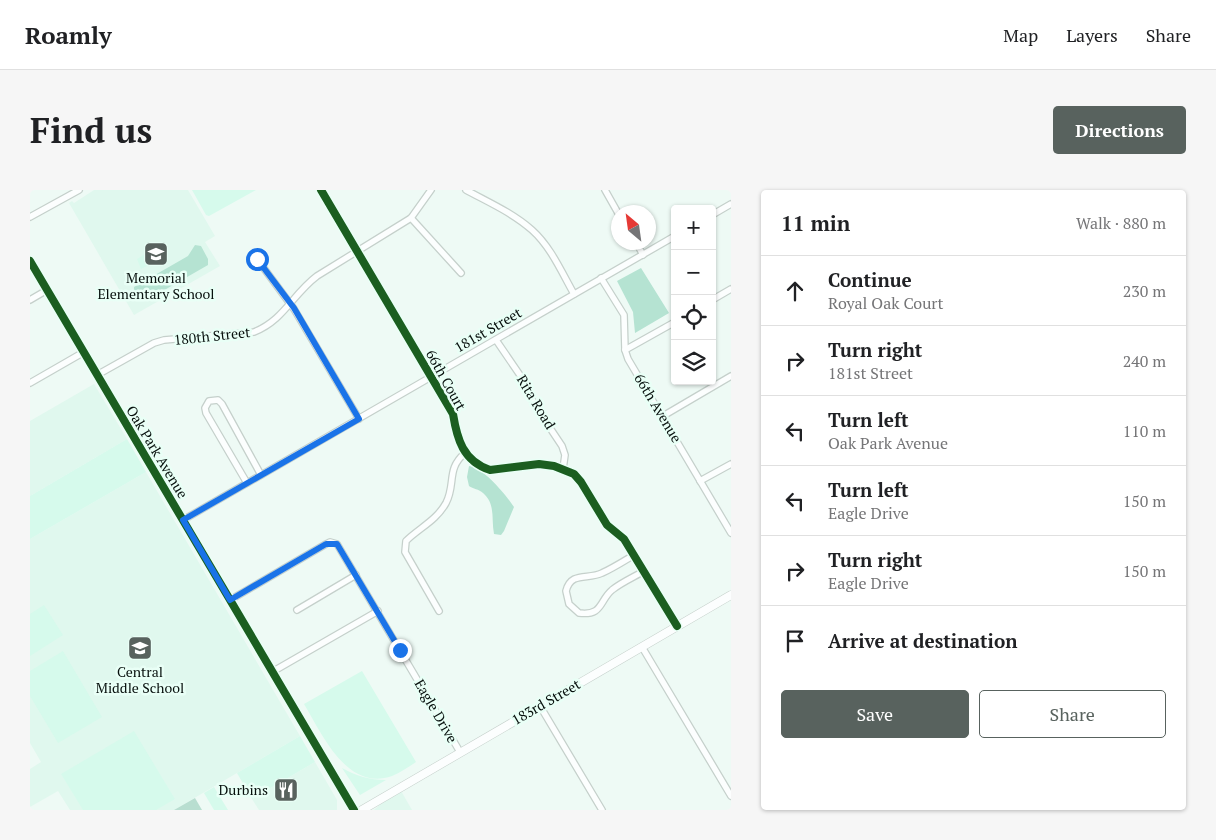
<!DOCTYPE html>
<meta charset="utf-8">
<style>
body{margin:0;font-family:"PT Serif",serif;background:#f6f6f6;color:#202124}
.controls{position:absolute;right:15px;top:15px;display:grid;overflow:hidden;border-radius:5px;box-shadow:0 1px 4px #0004}
.controls button{width:45px;height:45px;display:grid;place-items:center;padding:0;border:0;border-bottom:1px solid #e0e0e0;background:#fff;color:#202124;font:25px sans-serif}
.compass{position:absolute;left:581px;top:15px;width:45px;height:45px;border-radius:50%;background:#fff;box-shadow:0 1px 4px #0004;rotate:331deg}
.stop{position:absolute;width:15px;height:15px;margin:-11px;border:4px solid #1a73e8;border-radius:50%;background:#fff}
.stop.end{background:#1a73e8;border-color:#fff;box-shadow:0 1px 5px #0008}
.list{margin:0;padding:0;list-style:none}
h2{display:flex;justify-content:space-between;align-items:center;height:65px;margin:0;padding:0 20px;font-size:21px}
h2 small{font-size:16px;font-weight:400;color:#757577}
.list li{display:grid;grid-template-columns:32px 1fr auto;gap:15px;align-items:center;box-sizing:border-box;height:70px;padding:0 20px;border-top:1px solid #e0e0e0}
.list b{display:block;font-size:19px;white-space:nowrap}
.list p{margin:0;font-size:16px;white-space:nowrap;color:#757577}
.list em{font-size:16px;font-style:normal;color:#757577}
.actions{display:flex;gap:10px;padding:15px 20px}
.actions a{flex:1;padding:11px 0;border:1px solid #58625e;border-radius:5px;text-align:center;font-size:18px;color:#58625e}
.actions .main{background:#58625e;color:#fff}
.icon{flex:none;width:28px;height:28px;fill:none;stroke:currentColor;stroke-width:2;stroke-linecap:round;stroke-linejoin:round}
.map{position:relative;flex:none;width:701px;height:620px;overflow:hidden;border-radius:5px}
header{display:flex;align-items:center;gap:30px;box-sizing:border-box;height:70px;padding:0 25px;background:#fff;border-bottom:1px solid #e0e0e0}
header strong{font-size:24px}
nav{display:flex;gap:28px;margin-inline-start:auto;font-size:18px}
.intro{display:flex;align-items:center;justify-content:space-between;box-sizing:border-box;height:120px;padding:0 30px}
h1{margin:0;font-size:35px}
.button{padding:12px 22px;border-radius:5px;background:#58625e;color:#fff;font-size:18px;font-weight:700}
main{display:flex;gap:30px;padding:0 30px}
aside{flex:1;background:#fff;border-radius:5px;box-shadow:0 1px 4px #0004}
.map>svg:first-child{display:block}
.built{fill:#e0f8ee}
.green{fill:#d6faec}
.forest{fill:#b8ded0}
.water{fill:#b5e3d2}
.lines{fill:none;stroke-linecap:round;stroke-linejoin:round}
.street-casing{stroke:#c5d0cb;stroke-width:8}
.secondary-casing{stroke:#c5d0cb;stroke-width:9}
.street{stroke:#fcfefe;stroke-width:5.5}
.secondary{stroke:#fcfefe;stroke-width:8}
.cycleway-casing{stroke:#e9fff6;stroke-width:11}
.cycleway{stroke:#1b5e20;stroke-width:8}
.route{stroke:#1a73e8;stroke-width:6}
.labels{text-anchor:middle;stroke-width:5;stroke-linejoin:round;paint-order:stroke}
.poi-label{font-size:14px;fill:#07100d;stroke:#e9fff6}
.street-label{font-size:14px;fill:#07100d;stroke:#e9fff6}
</style>
<header>
<strong>Roamly</strong>
<nav><a>Map</a><a>Layers</a><a>Share</a></nav>
</header>
<div class="intro"><h1>Find us</h1><a class="button">Directions</a></div>
<main>
<div class="map">
<svg width="701" height="620" viewBox="0 0 701 620">
<rect width="100%" height="100%" fill="#eefaf5"/>
<!-- built -->
<g class="built">
<polygon points="64,0 158,0 185,46 175,52 190,76 104,125 39,13 42,11 44,13"/>
<polygon points="64,194 97,249 0,306 0,231"/>
<polygon points="116,282 270,546 144,620 40,620 28,601 0,617 0,579 11,572 0,553 0,349"/>
<polygon points="285,572 307,610 307,620 229,620 222,609"/>
<polygon points="371,601 382,620 344,620 352,613"/>
</g>
<!-- green -->
<g class="green">
<polygon points="162,0 226,0 179,26 176,25"/>
<polygon points="123,59 130,65 131,69 111,79 107,69"/>
<polygon points="97,249 116,282 0,349 0,306"/>
<polygon points="14,415 33,445 0,466 0,424"/>
<polygon points="33,461 72,527 28,553 0,506 0,481"/>
<path d="M332,481L386,572C378,577 370,583 362,586C317,602 292,544 274,514Z"/>
<polygon points="104,541 145,609 126,620 53,620 31,584"/>
<polygon points="270,546 285,572 222,609 207,583"/>
<path d="M312,578C326,586 340,590 356,590L330,605Z"/>
<polygon points="184,597 198,620 184,620 174,603"/>
</g>
<!-- forest -->
<polygon class="forest" points="165,608 172,620 144,620"/>
<!-- water -->
<g class="water">
<polygon points="165,55 171,56 178,69 178,75 117,110 109,111 104,107 104,97 158,66"/>
<polygon points="611,78 639,123 605,143 603,122 587,91"/>
<path d="M439,276C454,278 476,305 484,317L474,341L471,345L464,344C461,329 466,314 453,303C449,299 443,299 439,296L437,287Z"/>
</g>
<g class="lines">
<defs>
<g id="street">
<path d="M291,0L423,224C427,249 433,271 460,280L509,274L524,276L544,284L551,292L577,335L594,349L647,436"/>
<path d="M436,0C458,12 483,23 502,40C521,57 532,83 544,104"/>
<polyline points="575,0 588,23"/>
<polyline points="682,25 701,14"/>
<polyline points="0,27 49,0"/>
<polyline points="381,28 431,83"/>
<polyline points="606,52 613,65"/>
<polyline points="227,69 264,119 329,229"/>
<polyline points="571,88 594,125 595,160 598,169 701,343"/>
<polyline points="0,110 17,100"/>
<polyline points="682,110 701,99"/>
<polyline points="466,150 494,191 504,214 532,256 535,265 533,279"/>
<polyline points="595,160 645,132"/>
<path d="M67,185L124,153L134,150L224,142C254,130 262,105 287,86L381,28L401,0"/>
<polyline points="0,193 54,162"/>
<polyline points="633,226 701,186"/>
<polyline points="670,291 701,274"/>
<polyline points="217,293 176,223 175,218 179,211 188,210 192,214 231,285"/>
<polyline points="153,330 645,46"/>
<path d="M604,365C594,371 583,378 572,383C558,390 541,381 536,401L539,414L549,423C573,426 569,411 582,400C592,392 604,387 614,381"/>
<polyline points="200,410 296,354 300,352 307,354 430,562"/>
<polyline points="267,420 326,385"/>
<path d="M409,421L375,362L376,351C389,338 406,331 416,313C426,294 416,279 435,263"/>
<polyline points="612,457 701,606"/>
<polyline points="242,482 348,421"/>
<polyline points="510,516 572,620"/>
</g>
<g id="secondary">
<polyline points="0,71 324,620"/>
<polyline points="332,620 701,405"/>
</g>
</defs>
<!-- street casing -->
<use href="#street" class="street-casing"/>
<!-- secondary casing -->
<use href="#secondary" class="secondary-casing"/>
<!-- street -->
<use href="#street" class="street"/>
<!-- secondary -->
<use href="#secondary" class="secondary"/>
<defs>
<g id="cycleway">
<path d="M291,0L423,224C427,249 433,271 460,280L509,274L524,276L544,284L551,292L577,335L594,349L647,436"/>
<polyline points="0,71 324,620"/>
</g>
</defs>
<!-- cycleway casing -->
<use href="#cycleway" class="cycleway-casing"/>
<!-- cycleway -->
<use href="#cycleway" class="cycleway"/>
</g>
<g class="lines">
<!-- route -->
<polyline class="route" points="227,69 264,118 329,229 153,330 200,410 296,354 307,354 370,460"/>
</g>
<!-- icons -->
<defs>
<symbol id="school-square" viewBox="-11 -11 22 22"><rect x="-9" y="-9" width="18" height="18" rx="4" fill="#58625e" stroke="#e9fff6"/><path d="M0-5L7-2L0 1L-7-2ZM-4 1L0 2.5L4 1V4Q0 6-4 4Z" fill="#fff"/></symbol>
<symbol id="restaurant-square" viewBox="-11 -11 22 22"><rect x="-9" y="-9" width="18" height="18" rx="4" fill="#58625e" stroke="#e9fff6"/><path d="M-5-6h1v4h1v-4h1v4h1v-4h1v5L-1.5 .5V6h-2V.5L-5-1ZM5-6V6H3V1.5H1.5Q1.5-4 5-6Z" fill="#fff"/></symbol>
</defs>
<g fill-rule="evenodd">
<use href="#school-square" x="112" y="50" width="28" height="28"/>
<use href="#school-square" x="96" y="444" width="28" height="28"/>
<use href="#restaurant-square" x="242" y="586" width="28" height="28"/>
</g>
<g class="labels">
<!-- poi labels -->
<g class="poi-label">
<text x="126" y="93">Memorial<tspan x="126" dy="16">Elementary School</tspan></text>
<text x="110" y="487">Central<tspan x="110" dy="16">Middle School</tspan></text>
<text x="238" y="605" text-anchor="end">Durbins</text>
</g>
<!-- street labels -->
<g class="street-label">
<text transform="translate(458 140) rotate(-30)" y="5">181st Street</text>
<text transform="translate(182 146) rotate(-6)" y="5">180th Street</text>
<text transform="translate(416 190) rotate(61)" y="5">66th Court</text>
<text transform="translate(506 212) rotate(59)" y="5">Rita Road</text>
<text transform="translate(628 218) rotate(59)" y="5">66th Avenue</text>
<text transform="translate(127 262) rotate(59)" y="5">Oak Park Avenue</text>
<text transform="translate(516 512) rotate(-30)" y="5">183rd Street</text>
<text transform="translate(406 521) rotate(60)" y="5">Eagle Drive</text>
</g>
</g>
</svg>
<div class="controls">
<button>+</button>
<button>−</button>
<button><svg class="icon" aria-label="locate" viewBox="0 0 24 24"><circle cx="12" cy="12" r="6"/><path d="M12 2v4M12 18v4M2 12h4M18 12h4"/></svg></button>
<button><svg class="icon" aria-label="layers" viewBox="0 0 24 24"><path d="M12 4l9 5-9 5-9-5zM3 14l9 5 9-5"/></svg></button>
</div>
<svg class="compass" viewBox="-18 -18 36 36"><path d="M0-13l5 13h-10z" fill="#e53935"/><path d="M0 13l5-13h-10z" fill="#757577"/></svg>
<div class="stop" style="left:227px;top:69px"></div>
<div class="stop end" style="left:370px;top:460px"></div>
</div>
<aside>
<h2>11 min<small>Walk · 880 m</small></h2>
<ul class="list">
<li><svg class="icon" aria-label="ahead" viewBox="0 0 24 24"><path d="M12 20V5M6 11l6-6 6 6"/></svg><div><b>Continue</b><p>Royal Oak Court</p></div><em>230 m</em></li>
<li><svg class="icon" aria-label="right" viewBox="0 0 24 24"><path d="M7 20v-9h11M14 6l5 5-5 5"/></svg><div><b>Turn right</b><p>181st Street</p></div><em>240 m</em></li>
<li><svg class="icon" aria-label="left" viewBox="0 0 24 24"><path d="M17 20v-9H6M10 6l-5 5 5 5"/></svg><div><b>Turn left</b><p>Oak Park Avenue</p></div><em>110 m</em></li>
<li><svg class="icon" aria-label="left" viewBox="0 0 24 24"><path d="M17 20v-9H6M10 6l-5 5 5 5"/></svg><div><b>Turn left</b><p>Eagle Drive</p></div><em>150 m</em></li>
<li><svg class="icon" aria-label="right" viewBox="0 0 24 24"><path d="M7 20v-9h11M14 6l5 5-5 5"/></svg><div><b>Turn right</b><p>Eagle Drive</p></div><em>150 m</em></li>
<li><svg class="icon" aria-label="arrive" viewBox="0 0 24 24"><path d="M6 21V4h12l-3 4 3 4H6"/></svg><div><b>Arrive at destination</b></div></li>
</ul>
<div class="actions"><a class="main">Save</a><a>Share</a></div>
</aside>
</main>
